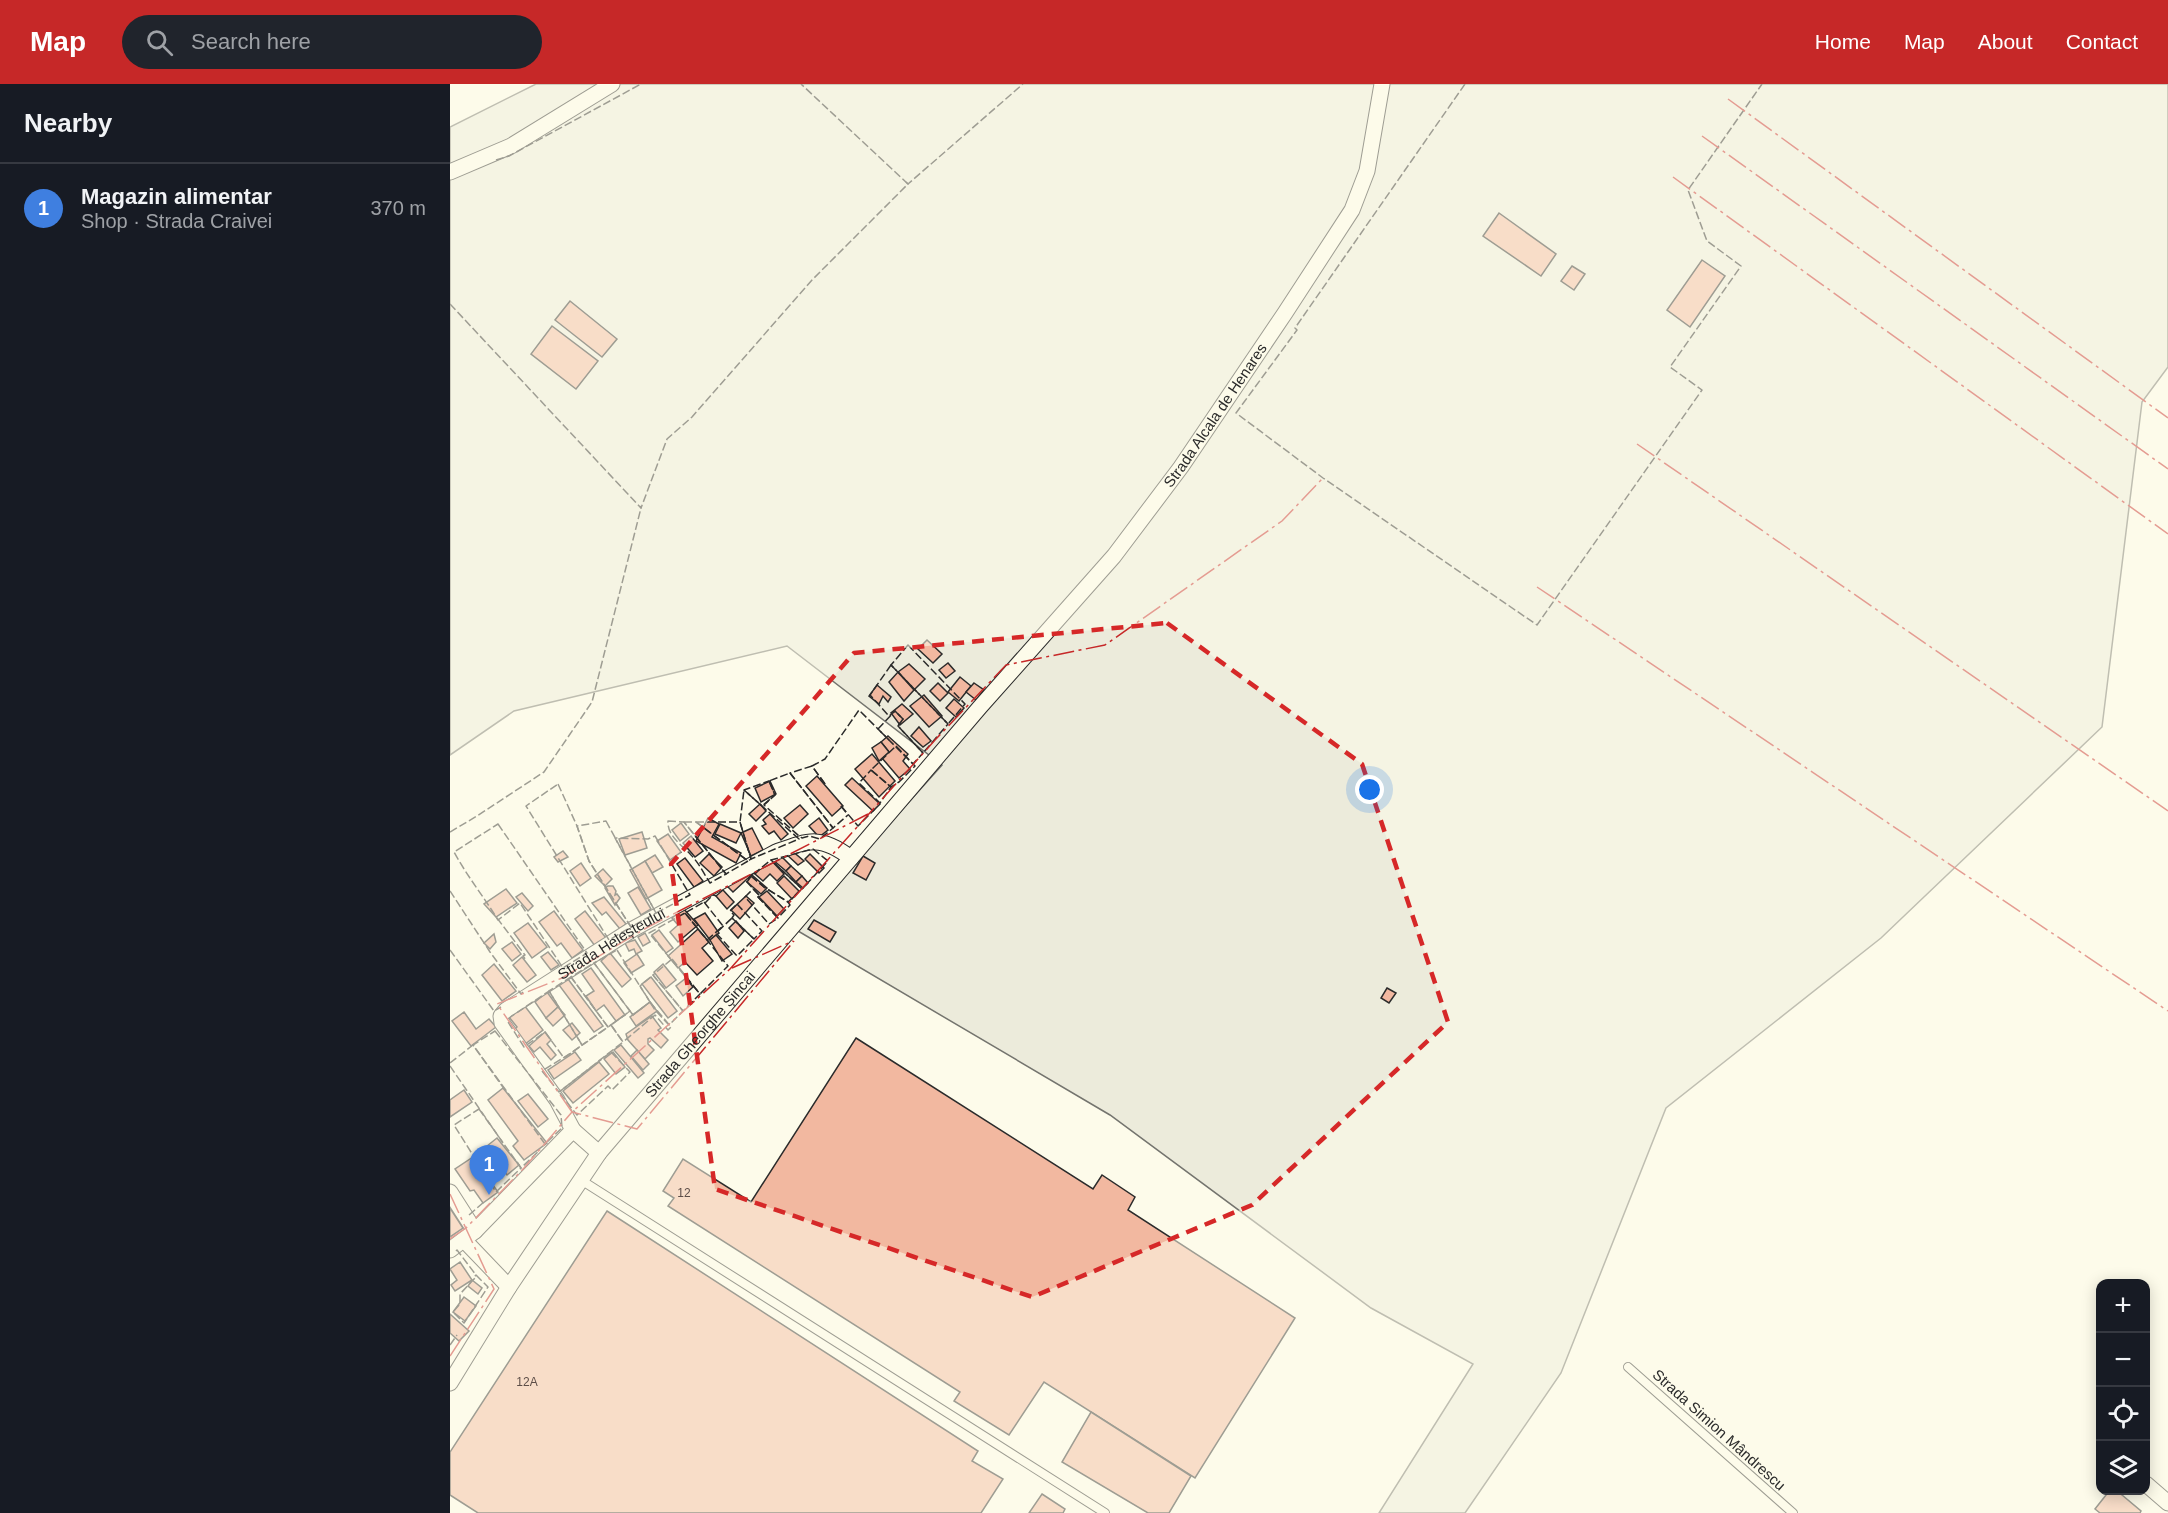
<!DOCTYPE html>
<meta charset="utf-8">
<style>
body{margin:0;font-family:Arial,sans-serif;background:#20242c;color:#f1f3f6}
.controls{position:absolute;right:18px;bottom:18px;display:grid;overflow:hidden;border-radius:12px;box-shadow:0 3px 15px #0003}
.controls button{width:54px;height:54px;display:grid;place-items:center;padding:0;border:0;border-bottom:2px solid #363941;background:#171b24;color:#f1f3f6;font:30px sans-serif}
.you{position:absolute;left:920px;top:706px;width:21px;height:21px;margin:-15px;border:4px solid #fff;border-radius:50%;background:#1a73e8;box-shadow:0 0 0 9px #1a73e833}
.badge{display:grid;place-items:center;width:39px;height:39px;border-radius:50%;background:#c62828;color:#fff;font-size:20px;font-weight:700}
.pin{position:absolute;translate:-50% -50px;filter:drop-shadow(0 2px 3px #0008)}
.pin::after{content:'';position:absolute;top:32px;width:21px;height:18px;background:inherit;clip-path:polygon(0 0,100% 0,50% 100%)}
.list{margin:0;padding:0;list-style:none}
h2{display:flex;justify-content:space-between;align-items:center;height:78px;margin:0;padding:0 24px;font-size:26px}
h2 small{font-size:20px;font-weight:400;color:#9ea1a6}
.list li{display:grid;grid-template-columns:39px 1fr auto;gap:18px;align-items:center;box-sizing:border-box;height:90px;padding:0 24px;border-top:2px solid #363941}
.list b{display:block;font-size:22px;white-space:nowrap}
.list p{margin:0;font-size:20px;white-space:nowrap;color:#9ea1a6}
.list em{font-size:20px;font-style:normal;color:#9ea1a6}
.icon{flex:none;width:33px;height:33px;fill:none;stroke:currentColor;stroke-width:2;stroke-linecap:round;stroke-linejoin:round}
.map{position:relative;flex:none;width:1718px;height:1429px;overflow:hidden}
header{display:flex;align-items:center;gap:36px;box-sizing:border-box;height:84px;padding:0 30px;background:#c62828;color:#fff}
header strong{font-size:28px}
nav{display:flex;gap:33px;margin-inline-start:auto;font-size:21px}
.search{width:420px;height:54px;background:#20242c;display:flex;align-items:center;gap:15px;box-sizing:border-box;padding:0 21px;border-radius:33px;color:#9ea1a6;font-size:22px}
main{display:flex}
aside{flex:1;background:#171b24}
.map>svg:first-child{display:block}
.green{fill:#ecebdb;stroke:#74746e;stroke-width:1.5}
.building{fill:#f2b8a0;stroke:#2b2b2b;stroke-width:1.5}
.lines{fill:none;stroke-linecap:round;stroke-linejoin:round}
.service-casing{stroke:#2b2b2b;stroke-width:10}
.minor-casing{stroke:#2b2b2b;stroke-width:17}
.service{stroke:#fdfbea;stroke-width:8}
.minor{stroke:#fdfbea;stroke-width:15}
.fence{stroke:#2b2b2b;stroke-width:1.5;stroke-dasharray:8 3;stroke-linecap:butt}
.power{stroke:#c62828;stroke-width:1.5;stroke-dasharray:21 4.5 3 4.5;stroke-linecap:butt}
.marked{fill:none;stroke:#d62828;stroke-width:4.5;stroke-dasharray:12 8;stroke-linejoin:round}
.labels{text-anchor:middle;stroke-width:4.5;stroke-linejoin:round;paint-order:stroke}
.number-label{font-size:12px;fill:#5d4e48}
.street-label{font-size:15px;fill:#2b2b2b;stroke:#fdfbea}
</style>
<header>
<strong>Map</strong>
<div class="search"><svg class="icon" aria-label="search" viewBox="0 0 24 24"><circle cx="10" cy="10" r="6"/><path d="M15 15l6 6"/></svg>Search here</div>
<nav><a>Home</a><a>Map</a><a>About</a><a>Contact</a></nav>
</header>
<main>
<aside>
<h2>Nearby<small></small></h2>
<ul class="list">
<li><span class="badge" style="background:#3f7fe0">1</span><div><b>Magazin alimentar</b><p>Shop · Strada Craivei</p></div><em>370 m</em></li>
</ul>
</aside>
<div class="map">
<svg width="1718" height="1429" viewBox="0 0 1718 1429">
<rect width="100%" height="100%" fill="#fdfbea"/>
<!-- green -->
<polygon class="green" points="86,0 1718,0 1718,283 1692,318 1652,643 1431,854 1216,1024 1111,1289 1015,1429 929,1429 1023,1280 921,1224 660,1031 348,847 422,759 492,681 337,562 64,627 0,671 0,43"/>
<!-- building -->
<g class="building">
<polygon points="1049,129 1106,170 1091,192 1033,152"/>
<polygon points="1252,176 1275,192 1240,243 1217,226"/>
<polygon points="1122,182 1135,190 1124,206 1111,197"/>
<polygon points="120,217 167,255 152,273 105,236"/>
<polygon points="102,242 148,277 126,305 81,270"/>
<polygon points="477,556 492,570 483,579 468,565"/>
<polygon points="498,579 505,587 496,594 489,586"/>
<polygon points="459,580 475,595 464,606 448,588"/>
<polygon points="448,588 464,606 454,617 439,598"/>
<polygon points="510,593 521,602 509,617 498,608"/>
<polygon points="488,599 498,609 490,617 480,607"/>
<polygon points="524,599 534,606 526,616 516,608"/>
<polygon points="427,601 441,613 438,618 433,612 429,620 419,612"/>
<polygon points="474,611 492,632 479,643 460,622"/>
<polygon points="504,615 514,624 506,633 496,624"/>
<polygon points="452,620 463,630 450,641 441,629"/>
<polygon points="469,643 481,657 473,663 461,652"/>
<polygon points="438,652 458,670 453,677 460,685 449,694 432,674 439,668 431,658"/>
<polygon points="431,658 439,668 429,677 422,664"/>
<polygon points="422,670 445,697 429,713 405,685"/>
<polygon points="367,692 393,722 382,732 356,702"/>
<polygon points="402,694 430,720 423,727 395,701"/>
<polygon points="320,697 326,710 311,718 305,704"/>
<polygon points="310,720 316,727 306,737 299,730"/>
<polygon points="350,721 358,730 343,744 334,734"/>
<polygon points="320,730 338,750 331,756 324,747 319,750 312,742 316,740 313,736"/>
<polygon points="258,734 269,740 262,753 291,769 286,779 246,757"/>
<polygon points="369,734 378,746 369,753 359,742"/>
<polygon points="231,739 239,750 230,757 222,746"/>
<polygon points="270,740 291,749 286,759 265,750"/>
<polygon points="302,744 313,766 301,772 291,749"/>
<polygon points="192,748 197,764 175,771 169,755"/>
<polygon points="218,750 231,768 220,776 207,757"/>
<polygon points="241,752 253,767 245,773 233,759"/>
<polygon points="341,766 354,777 348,781 335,769"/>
<polygon points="113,767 118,773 108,778 104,773"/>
<polygon points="259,770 272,783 264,792 250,779"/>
<polygon points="329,770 341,782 336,787 323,776"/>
<polygon points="360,770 374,784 369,789 355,775"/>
<polygon points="205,771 213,783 202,789 195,777"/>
<polygon points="413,772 425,779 416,796 403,789"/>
<polygon points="235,774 253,797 244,803 227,780"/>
<polygon points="320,775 334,790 327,797 320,790 313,797 305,790"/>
<polygon points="195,777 212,806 196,815 180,786"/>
<polygon points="131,779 141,794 130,802 120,787"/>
<polygon points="341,782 352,792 346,798 336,787"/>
<polygon points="309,784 283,808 275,800"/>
<polygon points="153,785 162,795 155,802 145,792"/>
<polygon points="302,791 317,804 311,810 297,798"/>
<polygon points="334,792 349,807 342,815 327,799"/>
<polygon points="352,792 358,799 353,804 346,798"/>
<polygon points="158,802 163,802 166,807 165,811 167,810 170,814 165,821 155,804"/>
<polygon points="188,803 201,825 191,831 178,809"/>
<polygon points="56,805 67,819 46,833 34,820"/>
<polygon points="273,806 284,818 277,825 266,812"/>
<polygon points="317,807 334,825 327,832 309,813"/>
<polygon points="72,809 83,822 78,827 66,813"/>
<polygon points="296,812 304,819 290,835 281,826"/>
<polygon points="154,813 176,840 170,845 156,828 152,831 142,819"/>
<polygon points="233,824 248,841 228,858 220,848 228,841 222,834"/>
<polygon points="104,827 133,866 122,874 111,859 107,862 89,838"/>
<polygon points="135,827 156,854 145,862 125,835"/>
<polygon points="255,829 269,849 260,856 244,835"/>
<polygon points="364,836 386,848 380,858 358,845"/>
<polygon points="286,837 294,847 288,854 279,844"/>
<polygon points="78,839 97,863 82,874 64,849"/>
<polygon points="248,845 259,858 252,864 263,877 247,891 235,878 228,884 218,872"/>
<polygon points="209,846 223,864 216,869 202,851"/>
<polygon points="195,849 200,858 193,862 188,853"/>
<polygon points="44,850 46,858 40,865 34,859"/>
<polygon points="266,851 282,870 272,877 260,856"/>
<polygon points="185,856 192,867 186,870 184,865 179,867 175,859"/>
<polygon points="62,858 71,870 62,877 52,865"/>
<polygon points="98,868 109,881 101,886 91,873"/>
<polygon points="160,869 181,895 172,903 151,877"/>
<polygon points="187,870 194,881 181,889 174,879"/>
<polygon points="72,873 86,891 77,898 63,881"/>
<polygon points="44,880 66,907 52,917 32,891"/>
<polygon points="213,880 226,896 216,904 204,888"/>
<polygon points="141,884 175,931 166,937 154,921 146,927 136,912 144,907 132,890"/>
<polygon points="201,893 227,927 218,934 192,900"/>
<polygon points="236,894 243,903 233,912 226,902"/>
<polygon points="118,895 153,942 144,948 109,901"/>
<polygon points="937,904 946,909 939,919 931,914"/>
<polygon points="97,908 108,923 96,934 85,918"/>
<polygon points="200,918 207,927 186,942 180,933"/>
<polygon points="74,921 93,946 74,961 63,947 67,943 59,933"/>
<polygon points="108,923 115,931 103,942 96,934"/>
<polygon points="14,928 26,945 39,935 46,943 21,962 2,937"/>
<polygon points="202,932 211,944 208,946 218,956 211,964 200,954 198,955 198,960 204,966 195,975 178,956 176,950"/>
<polygon points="122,939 130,949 122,956 113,946"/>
<polygon points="95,948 101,956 97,960 106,971 101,976 90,963 84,968 79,962"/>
<polygon points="406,954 643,1105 652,1091 685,1113 678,1126 845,1234 745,1394 594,1298 559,1351 504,1317 510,1308 218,1122 224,1114 213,1107 233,1075 301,1118"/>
<polygon points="171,961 194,989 188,994 164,966"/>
<polygon points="187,966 199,980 193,986 181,972"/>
<polygon points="125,968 131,976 104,995 98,986"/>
<polygon points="163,968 175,983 166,990 154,975"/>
<polygon points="149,978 159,990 123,1019 113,1007"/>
<polygon points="53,1004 97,1059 74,1076 63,1062 68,1057 38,1016"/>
<polygon points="14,1006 22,1018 0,1033 0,1016"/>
<polygon points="78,1010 98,1035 88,1043 68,1017"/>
<polygon points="47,1054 69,1081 57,1091 52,1084 49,1087 32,1066"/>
<polygon points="23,1073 48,1108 33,1119 24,1106 20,1107 5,1085"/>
<polygon points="0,1124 13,1144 0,1153"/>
<polygon points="157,1127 528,1367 522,1377 553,1395 531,1429 28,1429 0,1411 0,1368"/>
<polygon points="10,1178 22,1196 5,1207 1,1201 7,1196 0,1185"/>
<polygon points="22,1196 32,1204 28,1210 18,1202"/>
<polygon points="14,1213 26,1222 15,1237 3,1228"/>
<polygon points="0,1230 19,1247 9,1257 0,1249"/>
<polygon points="641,1328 741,1392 719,1429 698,1429 612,1378"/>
<polygon points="1660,1406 1666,1406 1691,1427 1690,1429 1650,1429 1645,1425"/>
<polygon points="592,1410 615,1425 613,1429 579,1429"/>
</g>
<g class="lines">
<defs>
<g id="service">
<polyline points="131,1096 655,1429"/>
<polyline points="1178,1283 1343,1429"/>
</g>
<g id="minor">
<polyline points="0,88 61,62 162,0"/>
<path id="s1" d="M123,1046L107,1016L52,939L51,932L56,926L183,845L326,768C359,756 371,751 401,774"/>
<polyline points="0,1108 25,1147"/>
<polyline points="14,1156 59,1203"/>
<polyline points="0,1166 25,1147 123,1046 149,1069"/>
<path id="s2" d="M0,1299L59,1203L149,1069L530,623L664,472L731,383L835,229L902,126L917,87L932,0"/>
<polyline points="1696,1400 1718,1419"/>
</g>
</defs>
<!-- service casing -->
<use href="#service" class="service-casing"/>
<!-- minor casing -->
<use href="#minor" class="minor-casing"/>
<!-- service -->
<use href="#service" class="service"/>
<!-- minor -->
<use href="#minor" class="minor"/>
<!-- fence -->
<g class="fence">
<polyline points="1015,0 845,244 847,246 786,329 873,394 1087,541 1252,306 1220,283 1291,182 1257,157 1238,106 1312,0"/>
<polyline points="46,76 59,72 191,0"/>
<polyline points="456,98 458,100 573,0"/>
<polyline points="0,220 191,424 217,355 242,333 362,196 458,100 351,0"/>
<polygon points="458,561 515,620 498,640 441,581"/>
<polygon points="441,581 498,640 473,669 448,642 453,635 445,627 439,632 420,611"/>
<polygon points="445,627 453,635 448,642 473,669 463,680 428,645"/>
<polygon points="446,662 465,682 449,698 441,703 421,686"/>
<polygon points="421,686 441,703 430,719 409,699"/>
<polygon points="340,689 383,744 370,755 359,752 352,754 349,752 314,721 325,711 319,697"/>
<polygon points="319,697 325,711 312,722 294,706"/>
<polygon points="108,700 127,742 139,777 181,843 159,856 76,722"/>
<polyline points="375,700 362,682 375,675 409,626 439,656"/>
<polyline points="375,700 362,682 340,689 383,744 398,731"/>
<polygon points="294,706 349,755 301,775 290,738"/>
<polyline points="391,722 398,731"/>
<polyline points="391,722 408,742 425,725"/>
<polygon points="156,737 206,829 181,843 139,777 127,742"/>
<path d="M218,737L234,738L276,790L260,799C254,790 249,779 241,771C232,761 217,752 218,737Z"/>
<polygon points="234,738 246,738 298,777 276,790"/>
<polygon points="246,738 290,738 301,775 298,777"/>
<path d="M48,740L137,869L113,884L70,819L48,836C34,813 17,792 4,768Z"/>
<polyline points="0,748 27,732 94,688 142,618 191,424 190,422"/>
<polygon points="205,752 240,811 206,829 165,754 198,755"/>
<polygon points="363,765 378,777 352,805 321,776"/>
<polygon points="321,776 352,805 338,818 314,803 301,792"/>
<polygon points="301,792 314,803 338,818 340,821 328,834 308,813 310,812 296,797"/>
<polygon points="303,805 310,812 308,813 328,834 319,840 295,813"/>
<polyline points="0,807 40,868 71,910 73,908"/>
<polygon points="254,818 273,842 257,856 235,829"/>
<polyline points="255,819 263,811 267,812"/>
<polygon points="287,820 312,847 304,855 282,834 284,831 280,827"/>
<polygon points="235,829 278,882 250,910 199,849"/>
<polyline points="47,834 75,871 73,872 76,876"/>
<polygon points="282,834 304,855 287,872 266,849"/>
<polyline points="0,866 44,927 51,923"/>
<polygon points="167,866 200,918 183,931 144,879"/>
<polygon points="222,875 250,910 233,927 203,891"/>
<polygon points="144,879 180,927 158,943 121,893"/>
<polygon points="203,891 233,927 219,941 205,926 190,902"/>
<polygon points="121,893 158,943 132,961 99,907"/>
<polygon points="99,907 132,961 114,974 95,948 74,963 58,938 59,934"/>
<polygon points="200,918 221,943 218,946 205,931 173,958 161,941 180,927 183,931"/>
<polygon points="161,941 173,958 109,1008 92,987 121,969"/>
<polygon points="45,947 111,1031 112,1044 95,1060 23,961"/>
<polygon points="161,968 180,988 162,1006 158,1002 127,1031 109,1008"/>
<polyline points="0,979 23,961 55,1006"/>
<polyline points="0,982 53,1059"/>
<polygon points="29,1025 71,1084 46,1108 4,1041"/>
<polyline points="67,1078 71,1084 90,1066"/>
<polyline points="19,1131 34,1118"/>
<polyline points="6,1167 7,1166 26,1191"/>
<polygon points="26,1191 38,1203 14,1239 3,1228 10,1220 10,1210 25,1194 24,1193"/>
<polyline points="0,1261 7,1251"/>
</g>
<!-- power -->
<g class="power">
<polyline points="1278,15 1718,334"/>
<polyline points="1252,52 1718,385"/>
<polyline points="1223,93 1718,450"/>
<polyline points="1187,360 1718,727"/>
<polyline points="1087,503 1718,927"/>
<polyline points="418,730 198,843 112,894 47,920 122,1028 280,885 485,656 556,581 655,561 832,437 873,394"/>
<polyline points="282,884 343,857"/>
<polyline points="0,1110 44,1205 0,1272"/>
<polyline points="0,1155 16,1144 74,1084 122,1028 187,1045 344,857"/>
</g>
</g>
<!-- marked area -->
<path d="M0 0H1718V1429H0ZM717,539L912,680L998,938L802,1121L582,1213L265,1105L221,780L404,569Z" fill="#fdfbea" fill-opacity=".55" fill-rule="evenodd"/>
<path class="marked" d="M717,539L912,680L998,938L802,1121L582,1213L265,1105L221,780L404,569Z"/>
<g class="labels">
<!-- number labels -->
<g class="number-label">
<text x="234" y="1113">12</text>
<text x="77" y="1302">12A</text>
</g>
<!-- street labels -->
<g class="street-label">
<text dy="5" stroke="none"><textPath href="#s2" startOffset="1236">Strada Alcala de Henares</textPath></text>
<text dy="5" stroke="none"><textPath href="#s1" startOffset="268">Strada Heleșteului</textPath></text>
<text dy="5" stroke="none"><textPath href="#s2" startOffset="430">Strada Gheorghe Șincai</textPath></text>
<text transform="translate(1269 1346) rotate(42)" y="5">Strada Simion Mândrescu</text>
</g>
</g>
</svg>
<div class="controls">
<button>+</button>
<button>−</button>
<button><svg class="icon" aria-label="locate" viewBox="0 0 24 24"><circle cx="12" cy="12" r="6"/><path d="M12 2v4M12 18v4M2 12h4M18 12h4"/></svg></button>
<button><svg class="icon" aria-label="layers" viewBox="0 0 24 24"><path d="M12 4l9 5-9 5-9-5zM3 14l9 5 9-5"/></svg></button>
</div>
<div class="you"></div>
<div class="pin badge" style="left:39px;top:1111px;background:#3f7fe0">1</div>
</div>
</main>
